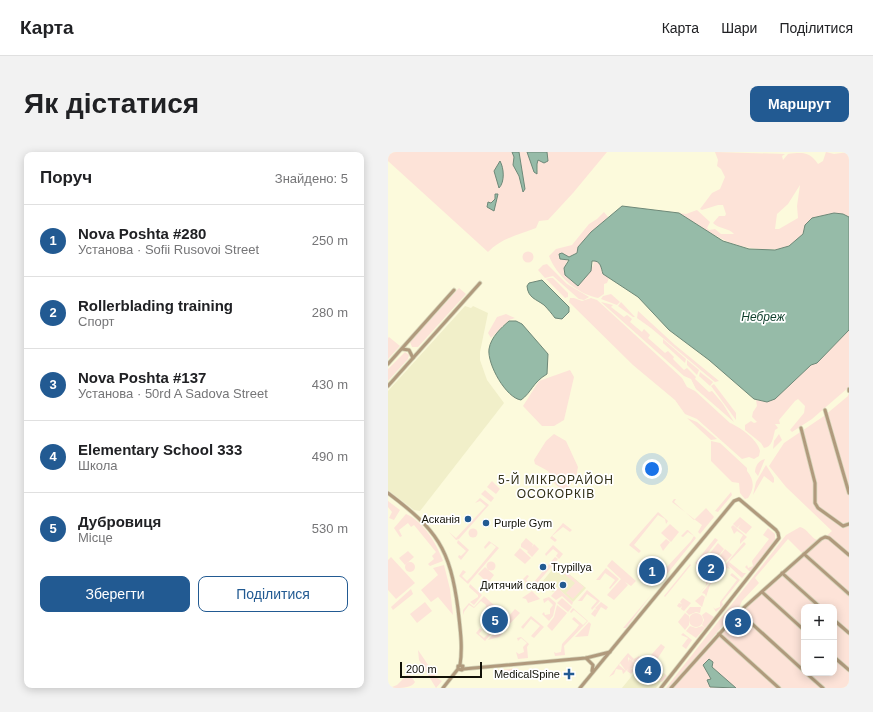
<!DOCTYPE html>
<html lang="uk">
<meta charset="utf-8">
<style>
body{margin:0;font-family:Helvetica,sans-serif;background:#f2f2f2;color:#202124}
.controls{position:absolute;right:12px;bottom:12px;display:grid;overflow:hidden;border-radius:8px;box-shadow:0 2px 10px #0003}
.controls button{width:36px;height:36px;display:grid;place-items:center;padding:0;border:0;border-bottom:1px solid #e0e0e0;background:#fff;color:#202124;font:20px sans-serif}
.scale{position:absolute;left:12px;bottom:10px;width:82px;box-sizing:border-box;padding-left:4px;border:2px solid #121107;border-top:0;font-size:11px;line-height:14px;white-space:nowrap;color:#121107;-webkit-text-stroke:3px #fff;paint-order:stroke}
.you{position:absolute;left:264px;top:317px;width:14px;height:14px;margin:-10px;border:3px solid #fff;border-radius:50%;background:#1a73e8;box-shadow:0 0 0 6px #1a73e833}
.badge{display:grid;place-items:center;width:26px;height:26px;border-radius:50%;background:#225a92;color:#fff;font-size:13px;font-weight:700}
.pin{position:absolute;translate:-50% -50%;border:2px solid #fff;box-shadow:0 1px 4px #0006}
.list{margin:0;padding:0;list-style:none}
h2{display:flex;justify-content:space-between;align-items:center;height:52px;margin:0;padding:0 16px;font-size:17px}
h2 small{font-size:13px;font-weight:400;color:#757577}
.list li{display:grid;grid-template-columns:26px 1fr auto;gap:12px;align-items:center;box-sizing:border-box;height:72px;padding:0 16px;border-top:1px solid #e0e0e0}
.list b{display:block;font-size:15px;white-space:nowrap}
.list p{margin:0;font-size:13px;white-space:nowrap;color:#757577}
.list em{font-size:13px;font-style:normal;color:#757577}
.actions{display:flex;gap:8px;padding:12px 16px}
.actions a{flex:1;padding:9px 0;border:1px solid #225a92;border-radius:8px;text-align:center;font-size:14px;color:#225a92}
.actions .main{background:#225a92;color:#fff}
.map{position:relative;flex:none;width:461px;height:536px;overflow:hidden;border-radius:8px}
header{display:flex;align-items:center;gap:24px;box-sizing:border-box;height:56px;padding:0 20px;background:#fff;border-bottom:1px solid #e0e0e0}
header strong{font-size:19px}
nav{display:flex;gap:22px;margin-inline-start:auto;font-size:14px}
.intro{display:flex;align-items:center;justify-content:space-between;box-sizing:border-box;height:96px;padding:0 24px}
h1{margin:0;font-size:28px}
.button{padding:10px 18px;border-radius:8px;background:#225a92;color:#fff;font-size:14px;font-weight:700}
main{display:flex;gap:24px;padding:0 24px}
aside{flex:1;background:#fff;border-radius:8px;box-shadow:0 2px 10px #0003}
.map>svg:first-child{display:block}
.built{fill:#f1efc9}
.green{fill:#fde3d8;fill-rule:evenodd}
.water{fill:#96bba8;stroke:#6e8878}
.lines{fill:none;stroke-linecap:round;stroke-linejoin:round}
.minor-casing{stroke:#d7d5ba;stroke-width:4.5}
.minor{stroke:#b09a7d;stroke-width:3}
.poi-dot{fill:#225a92;stroke:#fff;stroke-width:1.5}
.labels{text-anchor:middle;stroke-width:3.5;stroke-linejoin:round;paint-order:stroke}
.poi-label{font-size:11px;fill:#121107;stroke:#fff;text-anchor:end}
.water-label{font-size:12px;font-style:italic;fill:#0e3f2c;stroke:#fff}
.neighbourhood-label{font-size:12px;letter-spacing:1px;fill:#312f17;stroke:#fff}
</style>
<header>
<strong>Карта</strong>
<nav><a>Карта</a><a>Шари</a><a>Поділитися</a></nav>
</header>
<div class="intro"><h1>Як дістатися</h1><a class="button">Маршрут</a></div>
<main>
<aside>
<h2>Поруч<small>Знайдено: 5</small></h2>
<ul class="list">
<li><span class="badge">1</span><div><b>Nova Poshta #280</b><p>Установа · Sofii Rusovoi Street</p></div><em>250 m</em></li>
<li><span class="badge">2</span><div><b>Rollerblading training</b><p>Спорт</p></div><em>280 m</em></li>
<li><span class="badge">3</span><div><b>Nova Poshta #137</b><p>Установа · 50rd A Sadova Street</p></div><em>430 m</em></li>
<li><span class="badge">4</span><div><b>Elementary School 333</b><p>Школа</p></div><em>490 m</em></li>
<li><span class="badge">5</span><div><b>Дубровиця</b><p>Місце</p></div><em>530 m</em></li>
</ul>
<div class="actions"><a class="main">Зберегти</a><a>Поділитися</a></div>
</aside>
<div class="map">
<svg width="461" height="536" viewBox="0 0 461 536">
<rect width="100%" height="100%" fill="#fcfadc"/>
<!-- built -->
<g class="built">
<polygon points="77,154 83,156 85,154 100,161 92,200 92,208 99,228 116,251 32,359 26,358 0,338 0,239"/>
<polygon points="169,412 198,436 185,450 169,435 165,440 154,430"/>
<polygon points="256,509 262,513 263,512 278,523 268,536 234,536"/>
</g>
<!-- green -->
<g class="green">
<path d="M0,0H124L126,5L125,13L131,24L133,36L137,37L131,0H139L146,20L150,18L149,12L150,8L159,5V0H219L185,41L160,68L151,69L148,76C132,82 112,87 100,100L0,9ZM112,10L114,14L115,27L110,28L106,19Z"/>
<path d="M327,0L397,2L394,4L395,8L400,2C415,0 422,0 430,12L435,9L438,0L446,2L461,0V65L455,62L438,63L427,65L417,73C416,83 411,88 403,92C394,98 387,97 377,97C341,97 321,79 291,61L298,62L309,58L322,70L319,76L321,78L327,77L333,82H346C341,76 331,77 325,71L331,64H337L338,62L335,53H330L314,58L312,57L324,41L332,37L337,25L333,17L329,14L330,8ZM412,33L409,54L410,66L391,77H387L389,62L400,52Z"/>
<path d="M216,60L220,65L190,95L189,101L181,105H170L174,108L180,107L176,116L177,123L186,131L205,114L206,108L213,113L214,120L221,126L219,131L216,132V142L210,146C189,142 168,123 161,104L168,97L184,93L201,72L209,67Z"/>
<circle cx="140" cy="105" r="5.5"/>
<polygon points="159,112 179,132 201,145 196,148 191,147 165,124 157,126 150,118 155,113"/>
<polygon points="162,126 165,126 180,141 180,145 177,146 158,127"/>
<polygon points="71,136 78,142 30,195 24,195 22,190"/>
<polygon points="223,142 232,150 229,153 213,147 215,144"/>
<path d="M182,146H186L194,149L203,146L209,148L294,226L299,235L307,239L342,271C352,275 370,288 372,299L371,304L366,307L361,305L354,307L309,267L297,262L287,248L245,213L181,150Z"/>
<polygon points="213,150 225,153 223,155 236,165 239,163 244,167 242,170 254,180 256,177 262,183 260,186 277,201 280,199 286,205 285,207 296,218 299,216 308,225 307,227 321,240 324,239 335,252 346,270 308,237 303,227 296,224"/>
<polygon points="233,150 247,165 245,165 230,154"/>
<polygon points="250,159 287,193 331,229 327,230 263,176 249,166"/>
<polygon points="118,162 127,166 121,168 103,186 100,181 109,165"/>
<path d="M461,178V235L424,267L404,280L402,278L416,261L417,254L410,247L407,249L391,268L392,272H387L390,276L387,278C385,286 384,295 376,296L373,291L357,278V273L363,269L366,271L369,270L364,265L365,260L369,254L368,248L379,250L387,247L423,213L429,211Z"/>
<polygon points="1,185 12,194 0,207 0,186"/>
<polygon points="275,187 298,207 297,211 275,191"/>
<polygon points="17,200 21,203 20,207 0,229 0,217"/>
<polygon points="299,208 311,218 309,223 299,213"/>
<polygon points="182,218 186,225 176,268 166,274 154,274 135,254 151,229"/>
<polygon points="312,220 325,230 322,234 311,224"/>
<polygon points="326,232 348,261 348,268 323,234"/>
<path d="M461,241V536H285L351,461L444,379L398,335L381,314L396,291L436,264L460,244ZM416,455H446V521H416Z"/>
<polygon points="299,266 309,270 329,287 323,288"/>
<polygon points="166,282 178,289 190,315 188,325 178,339 175,339 166,331 160,319 147,312 146,308 158,289"/>
<polygon points="391,282 394,288 385,297 386,289"/>
<path d="M323,289L332,291L359,316V319C366,328 367,336 360,346L357,347L352,341L351,331L344,330L323,309Z"/>
<path d="M377,307L370,324L367,320C367,314 371,308 377,307Z"/>
<polygon points="378,313 386,326 386,330 385,331 376,324 365,343 368,330"/>
<polygon points="104,329 112,337 108,342 99,335"/>
<polygon points="97,338 106,346 103,350 93,342"/>
<polygon points="343,340 344,343 330,360 327,359"/>
<polygon points="92,346 101,353 71,387 68,388 61,380 68,386 98,354 92,349 87,351"/>
<polygon points="286,347 288,347 286,350 306,368 318,356 326,365 312,382 310,380 314,373 284,350"/>
<polygon points="0,349 12,358 6,368 1,366 4,360 0,355"/>
<polygon points="270,360 280,369 278,372 277,367 270,363 246,393 253,399 251,401 241,393"/>
<path d="M18,362C35,369 49,392 55,409L42,414L40,412L46,407L44,404L48,400L26,373L23,375L20,371L11,378L14,384L12,385L6,376Z"/>
<polygon points="352,365 364,375 358,382 350,376 353,372 349,376 345,372"/>
<polygon points="175,371 184,378 182,380 175,375 164,384 169,388 167,390 162,386"/>
<polygon points="282,372 291,380 283,390 273,381"/>
<polygon points="345,373 359,385 352,392 352,388 355,383 349,379 346,382 343,375"/>
<path d="M412,375C420,377 422,385 429,388L414,401L400,387L367,426L371,431L354,449L350,458L347,459L282,536H278L398,383Z"/>
<polygon points="380,376 387,382 387,388 363,419 361,419 357,415 359,413 360,416 365,414 364,409 381,387 375,383"/>
<circle cx="85" cy="381" r="4.5"/>
<polygon points="299,378 300,378 308,386 279,422 268,413 273,408 274,409 271,412 273,412 271,413 277,417 303,389 306,384 300,380 295,385 293,384"/>
<polygon points="138,386 145,392 144,395 146,392 151,397 144,405 139,400 140,399 133,395 133,392"/>
<polygon points="327,386 330,388 310,413 307,411"/>
<polygon points="278,387 282,390 275,399 272,393"/>
<polygon points="70,388 81,398 73,408 70,405 71,403 73,404 78,399 69,391"/>
<polygon points="101,389 111,396 80,432 71,424 75,418 78,420 74,424 79,429 83,425 108,395 103,391 97,397 96,395"/>
<polygon points="356,390 358,392 341,410 355,421 358,421 354,426 340,413 342,417 339,416 330,427 331,429 327,427 322,433 318,445 317,442 314,441"/>
<polygon points="330,391 336,397 324,412 318,406"/>
<polygon points="165,393 175,402 171,407 168,404 170,401 165,397 158,404 157,402"/>
<polygon points="132,396 143,406 137,412 126,403"/>
<polygon points="337,397 344,403 333,415 327,410"/>
<polygon points="20,399 26,405 17,413 11,406"/>
<polygon points="3,405 27,431 8,447 0,438 0,408"/>
<polygon points="167,405 170,407 144,437 135,427 139,423 141,424 138,428 143,432 146,430"/>
<polygon points="317,407 331,418 311,442 318,433 318,430 323,426 322,425 325,424 312,413"/>
<polygon points="224,408 248,429 243,434 237,430 240,433 226,448 219,443 233,427 219,414"/>
<circle cx="103" cy="414" r="4.5"/>
<circle cx="22" cy="415" r="5"/>
<polygon points="302,412 303,413 277,445 276,444"/>
<polygon points="56,413 62,437 65,463 50,445 43,450 33,438 50,423 45,416"/>
<polygon points="170,413 196,435 185,447 178,441 187,431 168,415"/>
<polygon points="97,415 106,423 100,431 90,422"/>
<polygon points="218,416 231,427 222,437 221,436 227,428 217,421 212,428 208,428"/>
<polygon points="344,421 352,428 334,450 335,453 328,460 325,455 327,457 332,455 332,450 349,428 342,423"/>
<polygon points="82,432 94,443 86,453 82,450 90,445 90,443 81,435"/>
<polygon points="170,436 185,450 184,453 174,444 168,448 163,444"/>
<polygon points="23,437 25,442 5,458 3,455"/>
<polygon points="199,438 212,449 204,458 203,456 209,449 199,442 194,449 190,449"/>
<polygon points="144,439 152,447 140,451 138,447 134,446"/>
<polygon points="263,443 238,476 235,476"/>
<polygon points="314,443 317,445 314,455 307,449"/>
<polygon points="96,444 107,454 103,458 101,456 97,460 98,453 93,449 86,456 81,453 76,460 75,463 75,458 81,451 86,455"/>
<polygon points="161,445 168,451 165,464 161,469 154,462 156,460 157,463 162,462 162,457 165,453 160,448 156,451 155,447"/>
<polygon points="174,446 184,455 180,460 169,451"/>
<polygon points="295,446 303,451 296,459 296,456 296,459 293,457 294,454 292,456 289,454 291,451 294,452 292,450"/>
<polygon points="37,450 44,459 29,471 22,462"/>
<polygon points="213,450 220,455 218,458 213,455 207,465 203,462 207,457 209,458 207,456"/>
<polygon points="169,453 179,461 164,479 159,474 166,465"/>
<polygon points="302,455 313,455 312,461 308,460 301,463 298,460"/>
<polygon points="185,456 200,469 176,494 177,503 167,504 166,500 168,501 173,500 174,492 188,477 191,473 184,467 186,465 195,473 199,469 186,458 183,461 182,460"/>
<polygon points="127,457 132,461 118,476 114,472"/>
<polygon points="318,460 326,465 317,476 314,473 316,468 314,463"/>
<polygon points="297,461 301,464 301,473 297,478 290,470"/>
<circle cx="308" cy="468" r="7"/>
<polygon points="143,464 156,475 146,486 143,484 152,474 143,467 135,477 133,475"/>
<polygon points="201,470 203,472 200,484 187,485"/>
<polygon points="113,473 116,475 112,480 114,482 111,485 100,488"/>
<polygon points="108,474 109,475 97,489 88,481 92,476 94,478 91,482 96,486"/>
<polygon points="302,474 308,476 314,474 317,476 308,486 298,479"/>
<polygon points="295,481 304,488 298,497 294,494 300,486 293,483"/>
<polygon points="133,485 141,492 139,495 140,506 130,507 128,500 131,502 136,500 135,495 139,491 133,486 130,489 129,486"/>
<polygon points="273,492 277,495 270,506 263,511 279,524 274,530 268,526 272,528 277,523 263,512 259,517 260,519 257,517 262,510 266,507 263,503"/>
<polygon points="30,498 49,526 54,529 48,536 31,508"/>
<polygon points="240,501 246,507 251,504 254,508 252,511 250,509 252,507 249,509 251,511 246,518 244,516 249,510 248,511 245,509 246,507 244,509 240,505 240,510 241,507 247,511 244,513 247,512 242,518 244,517 246,518 243,522 239,519 240,517 238,519 232,511 231,513 238,519 235,522 234,518 228,517 226,522 221,525 234,508 238,511 234,508"/>
<polygon points="130,516 131,522 129,519 109,522 107,525 106,519"/>
<path d="M19,523H22L27,530C24,536 13,536 5,536L4,535L9,533Z"/>
</g>
<!-- water -->
<g class="water">
<polygon points="124,0 131,0 137,37 135,40 131,24 125,13 126,5"/>
<polygon points="139,0 159,0 160,9 156,11 150,8 149,12 149,22 146,20"/>
<path d="M112,9C116,16 117,30 111,36L106,19Z"/>
<polygon points="107,42 110,42 106,59 99,55 100,50 103,51 107,47"/>
<path d="M234,54L291,61L335,89L361,97L387,98L401,94L415,82L417,73L424,66L446,61L455,62L461,65V178L429,211L423,213L387,247L379,250L366,247L321,208L281,178L250,145L215,122C213,116 213,108 204,109L203,119L190,134L177,123L176,116L181,108L172,107L171,102L174,101L181,105L189,101L190,95L203,80Z"/>
<path d="M154,128L181,155V160L174,167L167,166C164,162 160,157 156,153C148,147 140,146 139,134L141,131Z"/>
<path d="M121,169H128L134,172L160,202L159,222C144,231 144,240 133,248C118,246 99,212 101,197C103,185 113,176 121,169Z"/>
<polygon points="321,507 325,510 324,515 348,536 322,535 319,528 323,527 315,513"/>
</g>
<g class="lines">
<defs>
<g id="minor">
<polyline points="14,197 21,198 25,206"/>
<polyline points="0,212 66,138"/>
<polyline points="0,234 92,131"/>
<polyline points="461,237 461,239"/>
<polyline points="437,258 461,341"/>
<polyline points="413,276 427,331 427,351 430,356 455,374 461,372"/>
<path d="M0,341C49,378 62,396 70,457C72,476 75,494 72,513"/>
<polyline points="416,402 461,442"/>
<polyline points="394,421 432,455"/>
<polyline points="374,440 416,478"/>
<polyline points="351,460 416,519"/>
<polyline points="446,468 461,481"/>
<polyline points="331,482 391,536"/>
<polyline points="446,505 461,518"/>
<polyline points="198,506 205,513 204,519"/>
<polyline points="75,517 198,506 222,500"/>
<polyline points="418,521 435,536"/>
<polyline points="55,536 70,517 70,514 75,514 74,518 70,517"/>
<polyline points="192,536 346,349 351,347 388,378 390,381 391,386 273,536"/>
<polyline points="283,536 351,460 433,387 437,385 441,386 461,403"/>
</g>
</defs>
<!-- minor casing -->
<use href="#minor" class="minor-casing"/>
<!-- minor -->
<use href="#minor" class="minor"/>
</g>
<!-- markers -->
<g class="poi-dot">
<circle cx="80" cy="367" r="4"/>
<circle cx="98" cy="371" r="4"/>
<circle cx="155" cy="415" r="4"/>
<circle cx="175" cy="433" r="4"/>
<path d="M179 516h4v4h4v4h-4v4h-4v-4h-4v-4h4z"/>
</g>
<g class="labels">
<!-- poi labels -->
<g class="poi-label">
<text x="72" y="371">Асканія</text>
<text x="106" y="375" text-anchor="start">Purple Gym</text>
<text x="163" y="419" text-anchor="start">Trypillya</text>
<text x="167" y="437">Дитячий садок</text>
<text x="172" y="526">MedicalSpine</text>
</g>
<!-- water labels -->
<g class="water-label">
<text x="375" y="169">Небреж</text>
</g>
<!-- neighbourhood labels -->
<g class="neighbourhood-label">
<text x="168" y="332">5-Й МІКРОРАЙОН<tspan x="168" dy="14">ОСОКОРКІВ</tspan></text>
</g>
</g>
</svg>
<div class="controls">
<button>+</button>
<button>−</button>
</div>
<div class="scale">200 m</div>
<div class="you"></div>
<div class="pin badge" style="left:264px;top:419px">1</div>
<div class="pin badge" style="left:323px;top:416px">2</div>
<div class="pin badge" style="left:350px;top:470px">3</div>
<div class="pin badge" style="left:260px;top:518px">4</div>
<div class="pin badge" style="left:107px;top:468px">5</div>
</div>
</main>
